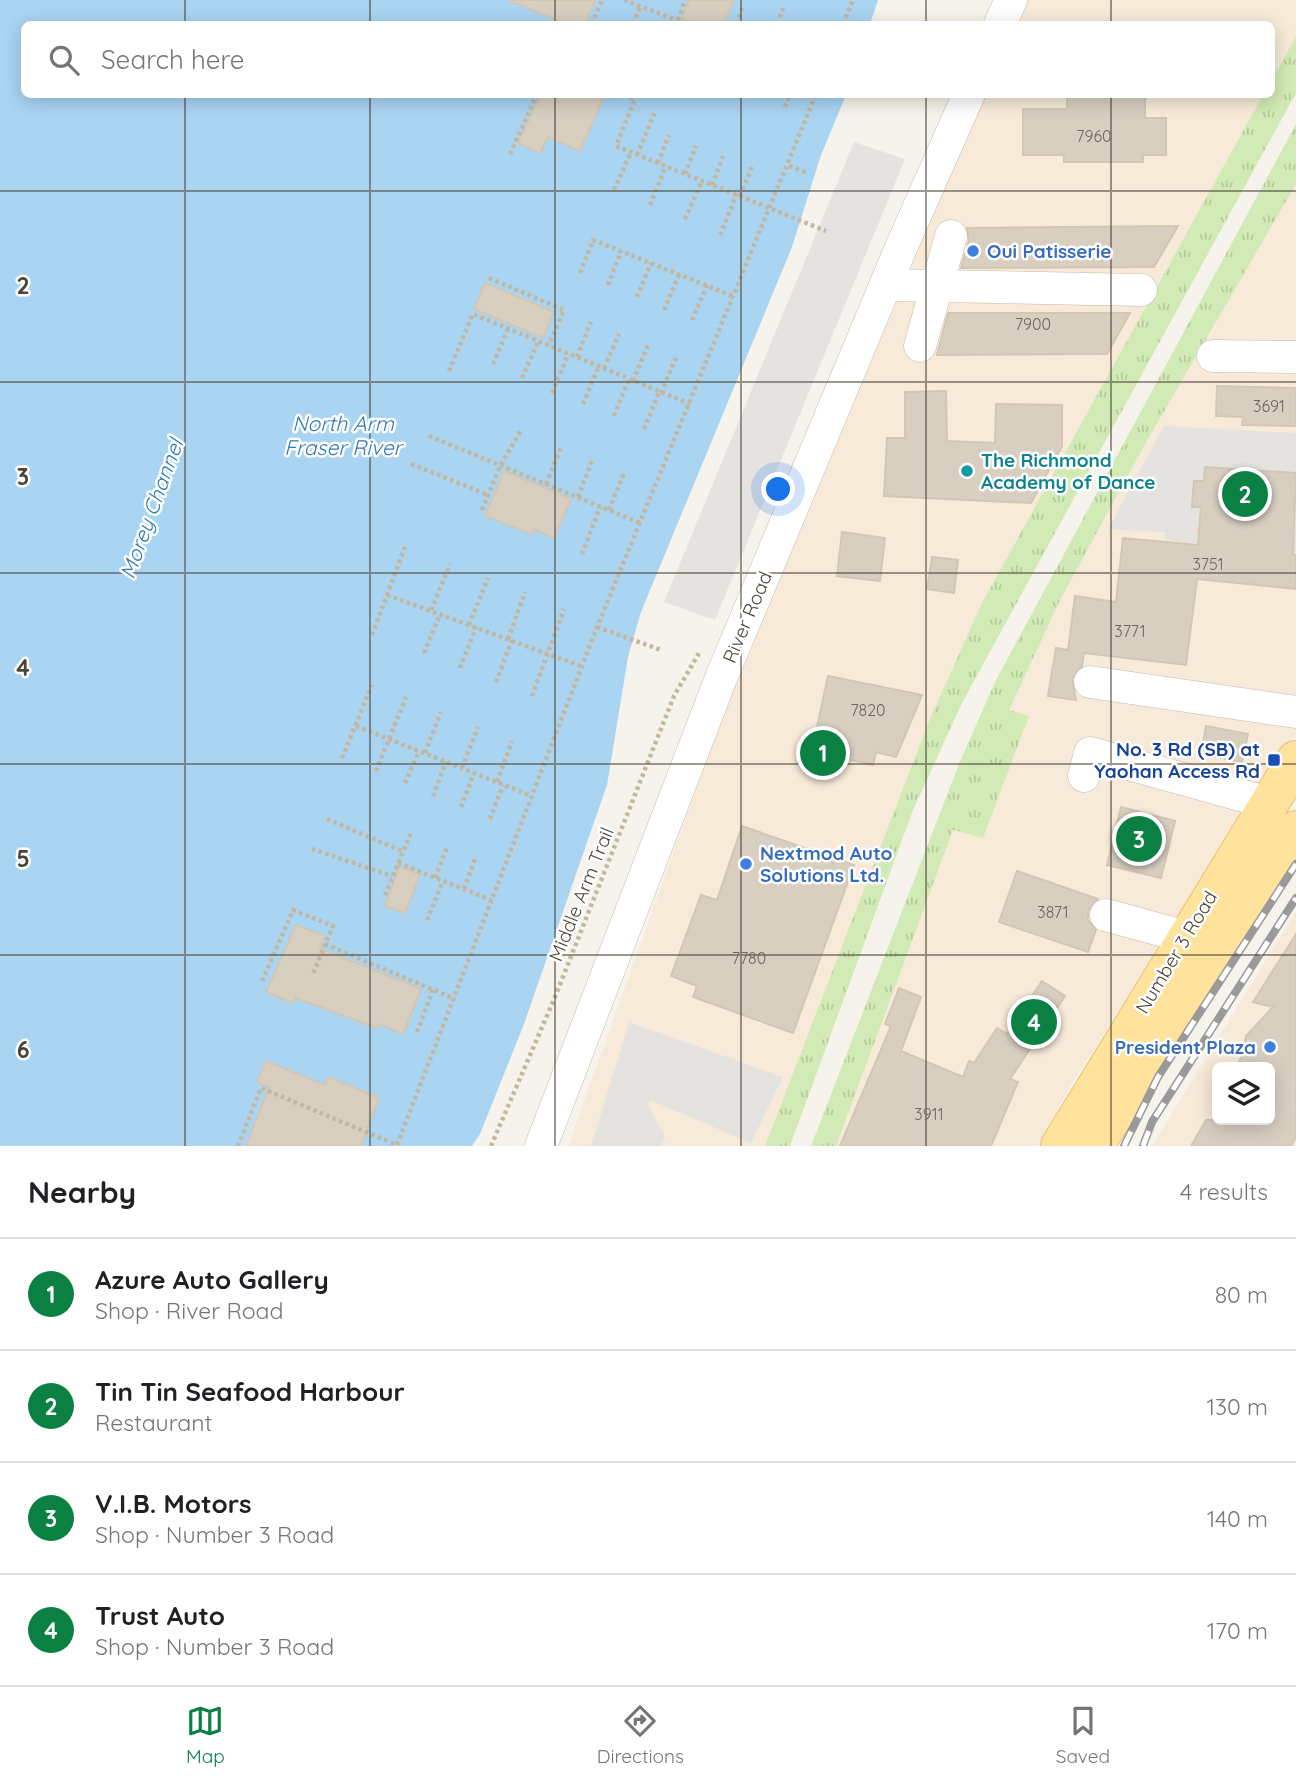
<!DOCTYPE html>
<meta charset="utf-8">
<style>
body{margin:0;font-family:Quicksand,sans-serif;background:#f6f6f6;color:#202124}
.controls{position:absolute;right:21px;bottom:21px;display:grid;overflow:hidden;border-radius:10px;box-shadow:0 4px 18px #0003}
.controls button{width:63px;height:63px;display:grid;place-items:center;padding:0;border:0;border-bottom:2px solid #e0e0e0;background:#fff;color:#202124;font:35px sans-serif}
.you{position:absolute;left:779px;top:490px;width:24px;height:24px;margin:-18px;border:5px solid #fff;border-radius:50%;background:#1a73e8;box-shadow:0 0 0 10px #1a73e833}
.badge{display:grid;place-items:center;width:46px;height:46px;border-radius:50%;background:#0b8043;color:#fff;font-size:23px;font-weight:700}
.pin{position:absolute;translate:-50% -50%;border:4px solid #fff;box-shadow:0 2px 7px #0006}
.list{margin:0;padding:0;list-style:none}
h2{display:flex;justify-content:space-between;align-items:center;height:91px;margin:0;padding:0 28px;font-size:30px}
h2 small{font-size:23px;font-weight:400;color:#757577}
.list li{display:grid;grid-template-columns:46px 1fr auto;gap:21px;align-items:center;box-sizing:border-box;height:112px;padding:0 28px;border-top:2px solid #e0e0e0}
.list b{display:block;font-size:26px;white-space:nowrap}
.list p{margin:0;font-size:23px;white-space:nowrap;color:#757577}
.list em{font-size:23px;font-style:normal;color:#757577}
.icon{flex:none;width:38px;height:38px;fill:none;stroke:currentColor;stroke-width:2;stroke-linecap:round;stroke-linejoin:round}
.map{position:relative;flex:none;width:1296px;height:1146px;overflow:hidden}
.search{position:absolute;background:#fff;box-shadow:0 4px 18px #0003;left:21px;right:21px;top:21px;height:77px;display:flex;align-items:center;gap:18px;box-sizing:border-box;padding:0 24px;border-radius:10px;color:#757577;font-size:26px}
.sheet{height:539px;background:#fff}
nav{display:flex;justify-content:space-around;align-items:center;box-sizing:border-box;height:98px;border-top:2px solid #e0e0e0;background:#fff;font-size:19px;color:#757577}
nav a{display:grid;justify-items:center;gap:4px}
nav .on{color:#0b8043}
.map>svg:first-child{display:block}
.commercial{fill:#f7ead8;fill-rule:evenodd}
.grass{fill:url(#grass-tufts)}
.parking{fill:#e5e3e0}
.water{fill:#a9d4f2}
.building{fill:#d8cfc1;stroke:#d3c7b4;stroke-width:2}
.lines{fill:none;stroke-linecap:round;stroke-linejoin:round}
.minor-casing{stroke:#c2bbae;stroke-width:33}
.major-casing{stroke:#e6c16a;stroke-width:40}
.path{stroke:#c4b79f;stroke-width:4.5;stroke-dasharray:3.5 3.5;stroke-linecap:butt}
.minor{stroke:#fff;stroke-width:32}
.major{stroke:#ffe39c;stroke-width:38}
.rail-casing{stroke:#9a9a9a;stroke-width:8}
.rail{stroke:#fff;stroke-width:5;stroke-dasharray:16;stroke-linecap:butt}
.grid{fill:none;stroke:#4b4439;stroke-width:2;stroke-opacity:0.55}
.shop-dot{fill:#3f7fe0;stroke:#fff;stroke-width:2.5}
.culture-dot{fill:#0f9aa8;stroke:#fff;stroke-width:2.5}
.transit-dot{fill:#1a4fb4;stroke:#fff;stroke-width:2.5}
.labels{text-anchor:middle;stroke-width:5;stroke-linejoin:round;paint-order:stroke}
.number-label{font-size:16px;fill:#6e675b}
.shop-label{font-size:19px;font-weight:bold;fill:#366cbe;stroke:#fff;text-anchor:start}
.culture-label{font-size:19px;font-weight:bold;fill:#0d838f;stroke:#fff;text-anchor:start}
.street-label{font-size:19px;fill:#4b4439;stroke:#fff}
.transit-label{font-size:19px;font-weight:bold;fill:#164399;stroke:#fff;text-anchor:end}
.water-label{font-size:21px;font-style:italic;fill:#2e7ab2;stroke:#fff}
.grid-label{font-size:23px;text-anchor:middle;font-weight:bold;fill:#4b4439;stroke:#fff;stroke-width:5;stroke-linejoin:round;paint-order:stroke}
</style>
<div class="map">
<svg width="1296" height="1146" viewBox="0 0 1296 1146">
<defs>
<pattern id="grass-tufts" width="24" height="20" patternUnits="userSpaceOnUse" patternTransform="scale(1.75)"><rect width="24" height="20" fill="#d2eab5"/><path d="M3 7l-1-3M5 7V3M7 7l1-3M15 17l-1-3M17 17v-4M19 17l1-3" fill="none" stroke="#b6ca9c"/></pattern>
</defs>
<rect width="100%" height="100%" fill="#f6f3ec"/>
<!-- commercial -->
<g class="commercial">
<polygon points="1022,0 1296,0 1296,54 966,644 766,1146 568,1146 735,681 981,95 1272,94 1272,24 1012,24"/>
<polygon points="1296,175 1296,733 1068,1090 1038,1146 834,1146 888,967 1050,605"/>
<path d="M1296,911V1146H1152ZM1217,1067H1270V1120H1217Z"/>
</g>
<!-- grass -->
<g class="grass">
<polygon points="1296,36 1296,93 963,701 913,810 790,1146 765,1146 929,721 982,603 1263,95 1272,94 1272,80"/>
<polygon points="1296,124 1296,184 1145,444 1060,600 1009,710 1029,716 983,838 953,830 836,1146 811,1146 959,764 995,682"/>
</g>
<!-- parking -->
<g class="parking">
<polygon points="854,142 905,159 715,620 664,602"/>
<polygon points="1164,426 1296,433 1296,473 1206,467 1204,481 1194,481 1192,506 1201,507 1200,531 1294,537 1296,512 1296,554 1165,540 1165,532 1108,529"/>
<polygon points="629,1022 783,1077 751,1143 650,1100 648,1105 665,1136 661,1146 591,1146"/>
</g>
<!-- water -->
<polygon class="water" points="0,0 878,0 870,24 24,24 24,94 846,95 821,155 792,247 641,612 628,657 607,785 524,1024 480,1134 472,1146 0,1146"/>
<!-- building -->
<g class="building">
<polygon points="508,0 595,0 585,24 566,24"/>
<polygon points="689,0 734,0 724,24 696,24 682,19"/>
<polygon points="541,94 605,94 580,151 548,137 540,153 518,143"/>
<polygon points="1067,94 1145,94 1145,118 1166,118 1166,155 1143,155 1143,162 1064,162 1064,155 1023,155 1023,109 1067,109"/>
<polygon points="1178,226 1154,267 961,268 969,240 967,228"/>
<polygon points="485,283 554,312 543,338 474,309"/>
<polygon points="948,313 1130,313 1107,354 937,355"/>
<polygon points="1217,386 1296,388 1296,426 1242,425 1243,417 1216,416"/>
<polygon points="946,391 947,441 995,443 996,404 1062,405 1062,446 1031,503 884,496 887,438 905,438 905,392"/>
<polygon points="1205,467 1296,473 1293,555 1296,555 1296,589 1197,579 1186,665 1084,653 1082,666 1072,679 1076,700 1048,696 1056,648 1068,650 1075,596 1116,602 1123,538 1198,545 1201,507 1192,507 1194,481 1204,481"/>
<polygon points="504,471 571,499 554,538 534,529 532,534 485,516"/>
<polygon points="842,532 885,538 880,581 837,576"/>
<polygon points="932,557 958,560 954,593 927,589"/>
<polygon points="828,676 922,695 896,757 876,752 873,765 826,754 832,730 817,727"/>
<polygon points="1206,726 1248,734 1242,762 1201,754"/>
<polygon points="1121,807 1175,821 1161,878 1107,865"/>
<polygon points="742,826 854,865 793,1033 693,997 697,986 671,976 701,895 717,900"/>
<polygon points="399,867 420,874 405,913 385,906"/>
<polygon points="1017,871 1098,899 1088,911 1088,920 1096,930 1088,952 999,922"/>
<polygon points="296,925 325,936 319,948 421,989 403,1034 379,1024 377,1028 296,998 293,1003 266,992"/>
<polygon points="1296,934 1296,1137 1291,1146 1191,1146 1206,1120 1270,1120 1270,1067 1236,1067 1242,1056 1246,1036 1273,1007 1253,1002"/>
<polygon points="1042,981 1065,996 1010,1079 1018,1082 991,1146 840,1146 891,1026 885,1024 899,988 921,997 901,1051 963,1077 969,1061 974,1063 997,1028 1007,1034"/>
<polygon points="266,1061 325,1085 329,1077 379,1098 361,1146 246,1146 269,1087 257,1082"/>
</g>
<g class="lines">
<defs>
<g id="minor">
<polyline points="1000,24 1011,0"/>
<polyline points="886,285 1141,290"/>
<polyline points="920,346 951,236"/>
<polyline points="1213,356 1296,357"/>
<polyline points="1090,682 1296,712"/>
<polyline points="1084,776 1090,753 1269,803"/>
<polyline points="1106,915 1186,937"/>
<polyline points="541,1146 721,678 900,250 969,94"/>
</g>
<g id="major">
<polyline points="1060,1146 1296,760"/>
<polyline points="1094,1146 1296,830"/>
</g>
</defs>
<!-- minor casing -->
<use href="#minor" class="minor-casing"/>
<!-- major casing -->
<use href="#major" class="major-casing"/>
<!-- path -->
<g class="path">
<polyline points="624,0 687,24"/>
<polyline points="678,20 685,0"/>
<polyline points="592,24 602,0"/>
<polyline points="633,24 640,7"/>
<polyline points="736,24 742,8"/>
<polyline points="777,24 783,8"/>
<polyline points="822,24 823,24"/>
<polyline points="843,24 853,0"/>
<polyline points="624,94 635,99 616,146 826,231"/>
<polyline points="785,107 790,94"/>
<polyline points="510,154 537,94"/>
<polyline points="637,155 655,112"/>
<polyline points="658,163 669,135"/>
<polyline points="789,166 808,173"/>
<polyline points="685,174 696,146"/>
<polyline points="712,185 723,156"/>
<polyline points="614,190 631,152"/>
<polyline points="740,196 752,167"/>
<polyline points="650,205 666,166"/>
<polyline points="685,219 702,181"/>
<polyline points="720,235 737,194"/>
<polyline points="580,273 593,240 735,297"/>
<polyline points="489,278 564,310 549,345"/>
<polyline points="608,285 621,251"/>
<polyline points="637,297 651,263"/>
<polyline points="664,310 679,274"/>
<polyline points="692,320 707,285"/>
<polyline points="577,357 591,322"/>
<polyline points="493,364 508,329"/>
<polyline points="604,368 619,334"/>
<polyline points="449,371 473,314 690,404"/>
<polyline points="522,378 538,342"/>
<polyline points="633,381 648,345"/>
<polyline points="552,393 568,354"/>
<polyline points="661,393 676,358"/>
<polyline points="583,404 599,366"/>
<polyline points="614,416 629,379"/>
<polyline points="644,429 659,392"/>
<polyline points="429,436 640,523"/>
<polyline points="411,464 488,495"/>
<polyline points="546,484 562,445"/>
<polyline points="578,497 593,458"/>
<polyline points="482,510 500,466 521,430"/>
<polyline points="609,510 625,471"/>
<polyline points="582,554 600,507"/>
<polyline points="387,595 583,667"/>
<polyline points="431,610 450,564"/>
<polyline points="469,625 488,578"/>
<polyline points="597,627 661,650"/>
<polyline points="372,635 405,547"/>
<polyline points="508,639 525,592"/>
<polyline points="424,653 440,614"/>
<polyline points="460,668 476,627"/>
<polyline points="496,682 512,640"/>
<polyline points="532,696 564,609"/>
<polyline points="356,726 532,796"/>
<polyline points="425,753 441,712"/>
<polyline points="342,758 372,685"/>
<polyline points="462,768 478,727"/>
<polyline points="376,771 406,697"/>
<polyline points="497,782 512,741"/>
<polyline points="405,783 419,751"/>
<polyline points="433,796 446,762"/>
<polyline points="461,807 474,773"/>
<polyline points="327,819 402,851"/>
<polyline points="490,819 503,785"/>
<polyline points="312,849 392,876"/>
<polyline points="398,863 491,900"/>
<polyline points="435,878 448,845"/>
<polyline points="464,889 476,856"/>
<polyline points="385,895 412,830"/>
<polyline points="427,920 443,881"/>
<polyline points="325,944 455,999"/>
<polyline points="262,981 293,910 333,926 312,976"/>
<polyline points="417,1032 433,990"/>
<polyline points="238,1146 261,1088 397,1145 597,627 816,94"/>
<polyline points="491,1146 555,997 674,696 699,653"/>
</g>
<!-- minor -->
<use href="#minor" class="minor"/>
<!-- major -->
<use href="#major" class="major"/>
<defs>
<g id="rail">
<polyline points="1124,1146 1158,1077 1296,864"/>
<polyline points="1143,1146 1152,1122 1296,898"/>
</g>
</defs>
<!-- rail casing -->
<use href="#rail" class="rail-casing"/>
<!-- rail -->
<use href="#rail" class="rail"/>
</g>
<!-- grid -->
<path class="grid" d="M185,0V24M370,0V24M555,0V24M741,0V24M926,0V24M1111,0V24M185,94V1146M370,94V1146M555,94V1146M741,94V1146M926,94V1146M1111,94V1146M0,191H1296M0,382H1296M0,573H1296M0,764H1296M0,955H1296"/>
<!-- markers -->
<g class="shop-dot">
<circle cx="973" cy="251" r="7"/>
<circle cx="746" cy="864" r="7"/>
<circle cx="1270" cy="1047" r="7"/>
</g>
<circle class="culture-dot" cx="967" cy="471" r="7"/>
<rect class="transit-dot" x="1267" y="753" width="14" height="14" rx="3.5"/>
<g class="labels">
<!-- number labels -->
<g class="number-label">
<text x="1094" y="142">7960</text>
<text x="1033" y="330">7900</text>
<text x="1269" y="412">3691</text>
<text x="1208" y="570">3751</text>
<text x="1130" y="637">3771</text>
<text x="868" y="716">7820</text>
<text x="1053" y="918">3871</text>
<text x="749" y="964">7780</text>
<text x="929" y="1120">3911</text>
</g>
<!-- shop labels -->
<g class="shop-label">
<text x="987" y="258">Oui Patisserie</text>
<text x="760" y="860">Nextmod Auto<tspan x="760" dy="22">Solutions Ltd.</tspan></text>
<text x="1256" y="1054" text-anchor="end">President Plaza</text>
</g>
<!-- culture labels -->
<g class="culture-label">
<text x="981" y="467">The Richmond<tspan x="981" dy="22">Academy of Dance</tspan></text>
</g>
<!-- street labels -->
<g class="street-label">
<text transform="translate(747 617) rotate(-67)" y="7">River Road</text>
<text transform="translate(581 894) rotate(-68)" y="7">Middle Arm Trail</text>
<text transform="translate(1176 952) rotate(-59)" y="7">Number 3 Road</text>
</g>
<!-- transit labels -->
<g class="transit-label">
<text x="1260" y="756">No. 3 Rd (SB) at<tspan x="1260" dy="22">Yaohan Access Rd</tspan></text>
</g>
<!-- water labels -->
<g class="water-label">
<text x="343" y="431">North Arm<tspan x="343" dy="24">Fraser River</tspan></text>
<text transform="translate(152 509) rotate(-70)" y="7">Morey Channel</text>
</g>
</g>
<g class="grid-label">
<text x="23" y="294">2</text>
<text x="23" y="485">3</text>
<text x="23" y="676">4</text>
<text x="23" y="867">5</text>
<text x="23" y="1058">6</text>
</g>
</svg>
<div class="controls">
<button><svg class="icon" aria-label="layers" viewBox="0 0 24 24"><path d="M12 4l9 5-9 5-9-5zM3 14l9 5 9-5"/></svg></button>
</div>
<div class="you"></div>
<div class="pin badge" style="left:823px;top:753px">1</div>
<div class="pin badge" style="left:1245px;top:494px">2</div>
<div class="pin badge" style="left:1139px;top:839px">3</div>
<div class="pin badge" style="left:1034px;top:1022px">4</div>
<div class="search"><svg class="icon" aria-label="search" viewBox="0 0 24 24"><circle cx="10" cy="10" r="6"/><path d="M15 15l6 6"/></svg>Search here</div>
</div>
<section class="sheet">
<h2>Nearby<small>4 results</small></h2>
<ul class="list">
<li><span class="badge">1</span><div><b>Azure Auto Gallery</b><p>Shop · River Road</p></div><em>80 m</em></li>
<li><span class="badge">2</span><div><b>Tin Tin Seafood Harbour</b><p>Restaurant</p></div><em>130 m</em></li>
<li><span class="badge">3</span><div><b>V.I.B. Motors</b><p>Shop · Number 3 Road</p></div><em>140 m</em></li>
<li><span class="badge">4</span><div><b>Trust Auto</b><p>Shop · Number 3 Road</p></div><em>170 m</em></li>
</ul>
</section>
<nav>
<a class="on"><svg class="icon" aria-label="map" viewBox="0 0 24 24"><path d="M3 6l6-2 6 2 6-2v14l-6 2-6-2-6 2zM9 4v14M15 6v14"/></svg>Map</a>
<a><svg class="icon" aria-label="directions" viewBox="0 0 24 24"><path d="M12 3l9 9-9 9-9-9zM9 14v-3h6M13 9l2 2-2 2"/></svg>Directions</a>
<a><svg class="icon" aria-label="saved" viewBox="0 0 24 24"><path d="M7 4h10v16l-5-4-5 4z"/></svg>Saved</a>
</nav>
